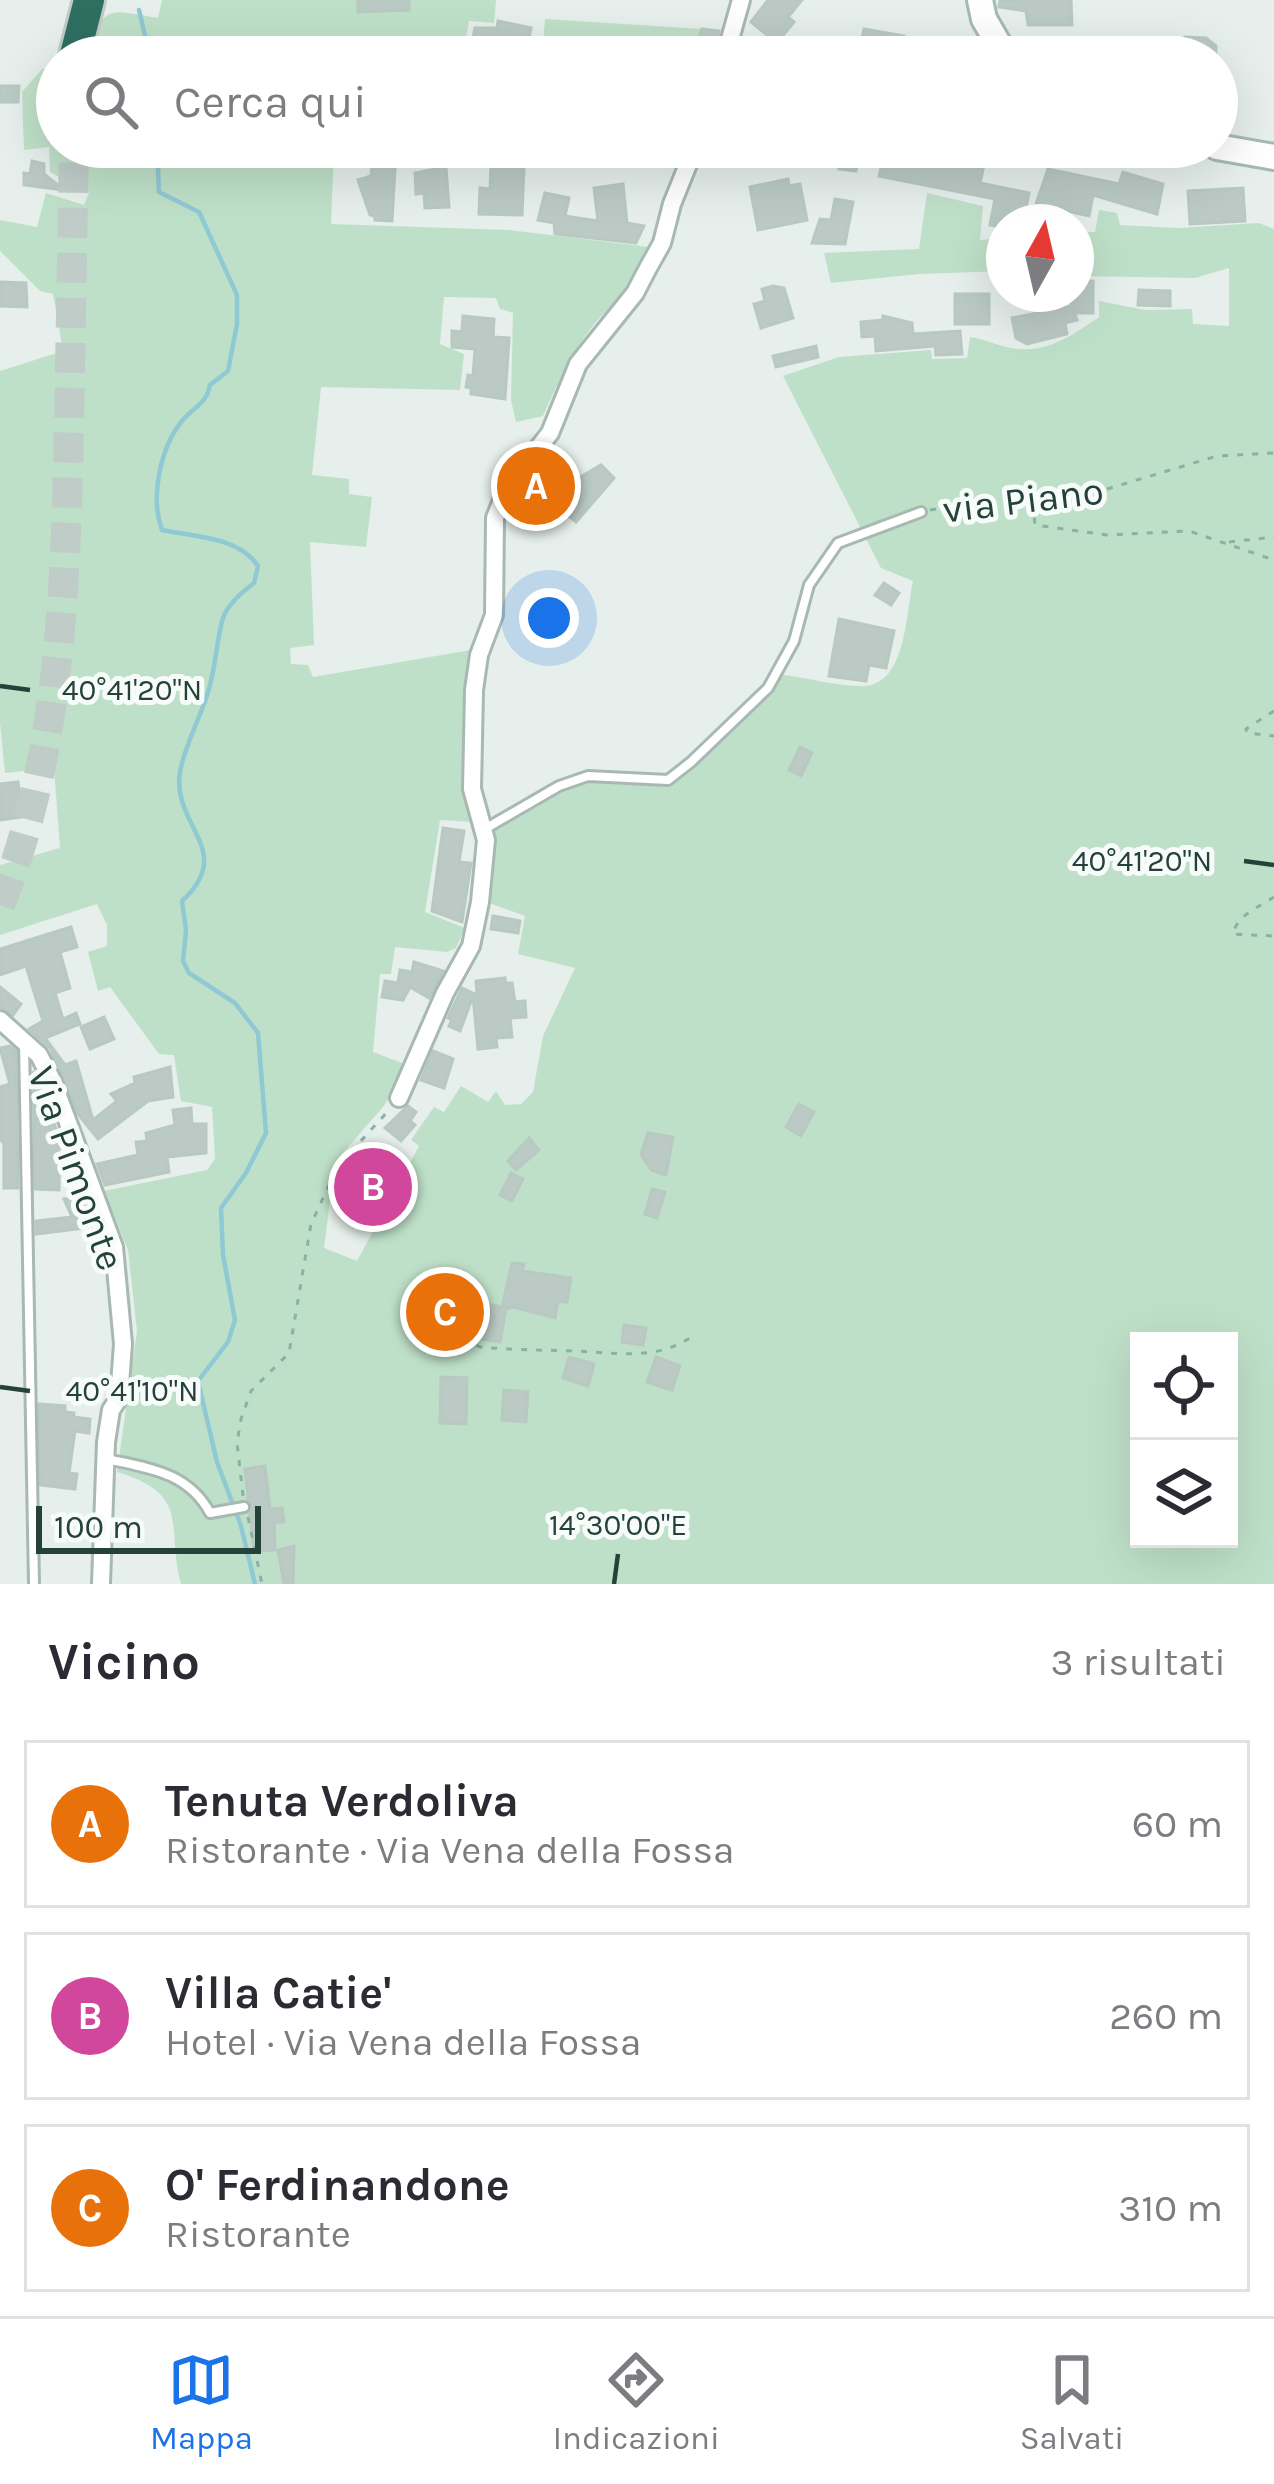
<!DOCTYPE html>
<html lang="it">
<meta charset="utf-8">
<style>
body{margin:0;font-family:Karla,sans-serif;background:#f2f2f3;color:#2b2b33}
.controls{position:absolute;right:36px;bottom:36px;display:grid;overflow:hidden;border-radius:0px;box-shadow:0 12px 48px #0002}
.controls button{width:108px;height:108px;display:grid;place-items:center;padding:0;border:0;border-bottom:3px solid #e1e1e2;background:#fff;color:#2b2b33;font:60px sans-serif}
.compass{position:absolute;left:986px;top:204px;width:108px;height:108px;border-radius:50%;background:#fff;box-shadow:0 12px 48px #0002;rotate:8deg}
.scale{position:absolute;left:36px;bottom:30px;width:225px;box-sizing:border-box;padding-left:12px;border:6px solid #24423a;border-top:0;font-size:33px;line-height:42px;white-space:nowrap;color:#24423a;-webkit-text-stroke:9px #f7fbf9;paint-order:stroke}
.you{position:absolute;left:549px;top:618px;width:42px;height:42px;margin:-30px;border:9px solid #fff;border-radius:50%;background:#1a73e8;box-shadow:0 0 0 18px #1a73e833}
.badge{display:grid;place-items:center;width:78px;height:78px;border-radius:50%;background:#1a73e8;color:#fff;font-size:39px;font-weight:700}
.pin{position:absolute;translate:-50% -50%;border:6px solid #fff;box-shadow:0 3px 12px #0006}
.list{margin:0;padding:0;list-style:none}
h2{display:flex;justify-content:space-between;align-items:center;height:156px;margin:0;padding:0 48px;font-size:51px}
h2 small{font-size:39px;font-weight:400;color:#7c7c81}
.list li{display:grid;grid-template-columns:78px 1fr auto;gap:36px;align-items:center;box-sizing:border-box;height:168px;margin:0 24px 24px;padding:0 24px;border:3px solid #e1e1e2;border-radius:0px}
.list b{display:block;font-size:45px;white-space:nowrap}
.list p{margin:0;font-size:39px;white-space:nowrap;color:#7c7c81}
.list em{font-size:39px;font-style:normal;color:#7c7c81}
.icon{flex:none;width:66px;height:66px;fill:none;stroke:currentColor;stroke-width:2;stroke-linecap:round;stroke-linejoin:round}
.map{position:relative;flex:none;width:1274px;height:1584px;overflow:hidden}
.search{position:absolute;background:#fff;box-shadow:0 12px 48px #0002;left:36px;right:36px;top:36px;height:132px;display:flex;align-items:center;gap:30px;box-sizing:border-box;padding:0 42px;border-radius:66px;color:#7c7c81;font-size:45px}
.sheet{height:732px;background:#fff}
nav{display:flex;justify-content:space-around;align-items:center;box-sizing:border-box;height:168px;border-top:3px solid #e1e1e2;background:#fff;font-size:33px;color:#7c7c81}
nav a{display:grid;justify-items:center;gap:6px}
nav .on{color:#1a73e8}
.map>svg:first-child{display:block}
.green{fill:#bfe0c8;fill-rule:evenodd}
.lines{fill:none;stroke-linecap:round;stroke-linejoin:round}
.stream{stroke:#8ec9d4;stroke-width:4.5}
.building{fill:#bbcac4;stroke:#b8c9c2;stroke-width:3}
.highway-tunnel{stroke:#bfccc8;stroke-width:30;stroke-dasharray:30 15;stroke-linecap:butt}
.lane-casing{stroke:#a8b8b2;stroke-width:14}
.street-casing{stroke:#a8b8b2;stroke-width:22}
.secondary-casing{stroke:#a4bbb3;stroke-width:30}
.highway-casing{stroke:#c2cac8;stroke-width:36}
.path{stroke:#86b3a5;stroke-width:3;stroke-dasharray:6 9;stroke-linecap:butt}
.lane{stroke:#fff;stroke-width:8}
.street{stroke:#fff;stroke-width:16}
.secondary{stroke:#fff;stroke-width:24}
.highway{stroke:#2f6f62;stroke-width:30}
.ticks{fill:none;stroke:#24423a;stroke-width:4.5}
.labels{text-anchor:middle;stroke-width:10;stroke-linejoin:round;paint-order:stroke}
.street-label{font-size:39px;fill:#24423a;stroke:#f7fbf9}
.ticks-label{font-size:30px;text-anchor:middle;fill:#24423a;stroke:#f7fbf9;stroke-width:10;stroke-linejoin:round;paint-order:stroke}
</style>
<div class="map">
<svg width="1274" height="1584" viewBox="0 0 1274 1584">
<rect width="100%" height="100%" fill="#e6efeb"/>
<!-- green -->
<g class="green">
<path d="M162,0H496L494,23L469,21L464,48L489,57H89C100,3 110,10 158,18Z"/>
<polygon points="545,19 702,29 693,57 542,57"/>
<path d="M42,69L57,70V147H334L331,224L509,230L650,247C640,291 611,300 589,331C570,356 556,387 543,416L516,422L511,400L513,313L500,309L496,298L444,297L440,344L464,354L460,390L321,387L312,475L349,479V494L372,497L366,547L310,542L314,645L290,648L291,664L308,665L313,677L471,650L468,767L473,822L440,820L425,912L465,928L456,948L447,952L395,947L391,974H380L373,1052L405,1064L399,1083L383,1107L335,1162L324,1248L357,1261L419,1146L411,1140L434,1107L444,1112L461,1086L488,1102L496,1091L505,1105L521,1104L533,1092L543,1036L575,968L518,954L525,916L489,903L493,860L483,830C524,806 563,774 612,776C632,777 647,783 668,780L783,675C809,678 836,686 862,686C906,687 906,613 913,581L881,568L783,376L839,357L931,350L932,359L967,358L970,337C986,339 1002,348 1018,349C1050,352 1074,334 1099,317V301L1145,310L1192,309L1193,324L1229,326V268L1195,278L1076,276V232H1095L1099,210L1117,213L1120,225L1178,228L1259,223L1274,229V1584H181C165,1526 193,1495 117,1472L137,1331L128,1250L104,1191L207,1170L215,1159L212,1107L181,1101L174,1055L159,1054L110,987L98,991L88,952L107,946V925L97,904L0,935V865L60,848L54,768L5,773L0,723V371L63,351L53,294L40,291L0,251V220L37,227L46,193L84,205L89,193L50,172L49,147L24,150L22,92ZM1139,1341H1229V1539H1139Z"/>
<polygon points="927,193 983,206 980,240 1004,238 1004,271 919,274 831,283 824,253 919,249"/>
</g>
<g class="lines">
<!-- stream -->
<g class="stream">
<polyline points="139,10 150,57"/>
<path d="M157,147L159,192L199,212L237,295V324L228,371L210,385C206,405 194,406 182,421C160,448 150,498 162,530C195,537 239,537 258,566L254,583C242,592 228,604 223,618C216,641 216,668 208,692C200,719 185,744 180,772C171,826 237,850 182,901L186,930L183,961L189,973L235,1003L258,1033L266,1133L246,1173L221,1208L223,1255L235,1320L228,1342L198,1381L217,1462L241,1526L255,1584"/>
</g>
</g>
<!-- building -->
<g class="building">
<polygon points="358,0 409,0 409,10 358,12"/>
<polygon points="768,0 802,0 788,17 794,22 777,43 751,22"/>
<polygon points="1000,0 1071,0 1072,25 1028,25 1026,11 999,7"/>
<polygon points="498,21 531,28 528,45 518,43 515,57 471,47 475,28 497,28"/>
<polygon points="702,29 719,31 713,57 693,57"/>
<polygon points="864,29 904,36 901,57 858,57"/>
<polygon points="1185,37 1206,38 1216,46 1216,57 1173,57 1175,47"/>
<polygon points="1107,40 1123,42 1133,57 1095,57"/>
<polygon points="0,86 19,86 18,102 0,102"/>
<polygon points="601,147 637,147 635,159 600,154"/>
<polygon points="842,147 962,147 987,152 980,183 1029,193 1023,222 1004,222 1004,227 990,225 995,199 879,176 882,164 858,159 856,171 839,169"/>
<polygon points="32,161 44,164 44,174 64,190 24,185 24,173 30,174"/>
<polygon points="372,166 395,169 392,221 375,220 375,216 370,215 358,180 371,176"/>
<polygon points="491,166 524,167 522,215 479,214 480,188 490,189"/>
<polygon points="446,167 449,207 425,208 424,193 416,194 415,173"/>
<polygon points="1048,169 1119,184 1123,172 1163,184 1157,214 1093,195 1089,216 1036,204"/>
<polygon points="788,179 789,186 800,184 807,220 758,230 750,187"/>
<polygon points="623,184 627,223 644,226 636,243 555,234 554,223 538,220 545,193 569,198 565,216 598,221 594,188"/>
<polygon points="1243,188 1245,221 1190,224 1188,191"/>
<polygon points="835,199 853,202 845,244 812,243 820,219 831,220"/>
<polygon points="1093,281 1093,313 1074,313 1070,299 1077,299 1077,282"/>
<polygon points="0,282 26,283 27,307 0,306"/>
<polygon points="773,286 784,288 793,318 761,328 754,304 765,301 762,289"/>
<polygon points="1139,290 1170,291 1170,306 1138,305"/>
<rect x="955" y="294" width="34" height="30"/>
<polygon points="1072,306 1077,320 1065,323 1067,334 1027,344 1016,338 1012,318"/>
<polygon points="463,316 494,319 493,337 509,338 505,399 471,394 471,388 466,387 468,375 473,376 475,349 452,347 452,331 462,332"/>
<polygon points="883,316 912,323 913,334 960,331 962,354 936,355 935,346 876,351 875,336 862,337 861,322 883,320"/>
<polygon points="816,346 818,357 776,367 773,356"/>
<polygon points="549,456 555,460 530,503 518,494"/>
<polygon points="601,465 614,478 576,522 555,505 549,515 536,506 571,472 577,479"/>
<polygon points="884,583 899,593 891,605 875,595"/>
<polygon points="839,619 894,631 886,668 869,665 866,681 829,676"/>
<polygon points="800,747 812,753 801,776 789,770"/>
<polygon points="18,782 22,817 0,820 0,784"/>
<polygon points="443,828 464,831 459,862 471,863 462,922 432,911"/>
<polygon points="493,916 520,921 518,933 491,929"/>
<polygon points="71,927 77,947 60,952 70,988 55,993 63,1019 76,1013 80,1024 45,1038 65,1065 76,1061 93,1120 117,1101 111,1094 135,1083 134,1077 170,1067 173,1097 148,1101 98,1139 78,1114 50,1048 29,1029 43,1021 26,966 0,975 0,949"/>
<polygon points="414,962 443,971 429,998 410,987 403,1000 382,997 385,981 398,983 400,970 412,972"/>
<polygon points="505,978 505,983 512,983 515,1002 525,1001 526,1017 510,1018 512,1037 496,1038 497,1047 478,1049 473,996 460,1031 449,1026 452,1020 448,1018 462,988 477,995 476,981"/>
<polygon points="0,987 21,1004 13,1015 0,1008"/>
<polygon points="104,1017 114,1039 90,1049 81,1027"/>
<polygon points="10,1046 16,1051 18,1188 4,1188 4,1144 0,1138 0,1087 10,1084 0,1048"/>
<polygon points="433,1051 453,1059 444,1088 421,1080"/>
<polygon points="33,1071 59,1136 59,1190 35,1189"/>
<polygon points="799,1104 814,1112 801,1136 786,1127"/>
<polygon points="408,1106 416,1112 410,1121 415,1125 401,1141 385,1128"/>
<polygon points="191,1108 192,1124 206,1124 206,1153 167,1157 169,1172 105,1185 97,1164 138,1155 136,1142 147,1141 146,1133 175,1125 173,1110"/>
<polygon points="648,1133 673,1137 666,1175 651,1170 641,1154"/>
<polygon points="529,1138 539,1150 516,1170 508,1161"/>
<polygon points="511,1173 523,1179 512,1201 500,1195"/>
<polygon points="652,1189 665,1192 657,1218 645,1214"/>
<polygon points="82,1197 93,1227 36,1234 36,1221 72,1217 64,1199"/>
<polygon points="512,1263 524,1264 522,1271 571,1278 567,1302 558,1301 555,1318 513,1307 506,1309 500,1342 476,1338 482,1303 502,1307"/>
<polygon points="440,1268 464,1272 450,1356 426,1352"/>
<polygon points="624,1325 646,1328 643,1345 622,1342"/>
<polygon points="569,1357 594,1364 588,1386 563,1378"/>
<polygon points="656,1357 680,1366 672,1390 647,1382"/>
<polygon points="441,1377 467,1378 466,1424 440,1423"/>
<polygon points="504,1390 528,1392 526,1422 502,1420"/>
<polygon points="39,1404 65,1406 65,1412 74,1413 73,1417 90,1419 89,1433 75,1431 69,1473 77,1474 75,1489 40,1485"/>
<polygon points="265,1466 270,1509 282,1508 284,1522 274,1522 275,1550 254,1551 245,1469"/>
<polygon points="294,1546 293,1584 284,1584 278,1550"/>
</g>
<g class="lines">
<!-- highway-tunnel -->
<path class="highway-tunnel" d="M0,905C61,753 66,583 69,420C71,329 72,238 74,147"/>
<defs>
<g id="lane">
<polyline points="483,830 559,786 588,776 668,780 691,762 768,688 794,641 809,585 838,543 921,512"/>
<polyline points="24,1043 34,1584"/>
<path d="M107,1459C148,1468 188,1472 210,1513L244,1507"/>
</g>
<g id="street">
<polyline points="725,57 741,0"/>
<polyline points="0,1020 39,1055 53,1082 114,1247 123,1344 119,1398 111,1410 106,1442 101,1584"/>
<polyline points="399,1098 445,993 471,946 480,902 486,840 472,789 474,690 479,655 494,615 495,518 507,488 550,433 578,364 635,293 648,268 662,243 672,204 695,147"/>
</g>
<g id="secondary">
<polyline points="980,0 984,19 1006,57"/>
<polyline points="1217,147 1274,157"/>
</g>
<polyline id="highway" points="75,55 89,0"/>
</defs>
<!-- lane casing -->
<use href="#lane" class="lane-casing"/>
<!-- street casing -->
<use href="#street" class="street-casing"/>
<!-- secondary casing -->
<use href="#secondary" class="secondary-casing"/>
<!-- highway casing -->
<use href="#highway" class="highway-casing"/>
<!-- path -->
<g class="path">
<polyline points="1073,500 1034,514 1035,525 1107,535 1189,531 1274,560"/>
<polyline points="930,510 1035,493 1077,498 1217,456 1274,453"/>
<polyline points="1229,542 1274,537"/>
<polyline points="1274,711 1246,729 1247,733 1274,736"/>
<path d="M1274,897C1259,907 1237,915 1233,934L1274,936"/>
<path d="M463,1339L480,1347C512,1350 543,1350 575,1351C616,1353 657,1361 693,1336"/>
<polyline points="243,1496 237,1443 241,1419 251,1391 289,1353 311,1224 338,1166 390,1109"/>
<polyline points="248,1517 262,1584"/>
</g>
<!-- lane -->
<use href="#lane" class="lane"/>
<!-- street -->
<use href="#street" class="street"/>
<!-- secondary -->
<use href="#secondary" class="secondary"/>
<!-- highway -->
<use href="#highway" class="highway"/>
</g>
<!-- ticks -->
<path class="ticks" d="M0,686L30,690M1244,861L1274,865M0,1387L30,1391M614,1584L618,1554"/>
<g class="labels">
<!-- street labels -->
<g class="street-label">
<text transform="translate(1023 499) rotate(-7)" y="14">via Piano</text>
<text transform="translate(77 1168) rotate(70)" y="14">Via Pimonte</text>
</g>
</g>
<g class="ticks-label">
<text x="132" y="700">40°41'20"N</text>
<text x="1142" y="871">40°41'20"N</text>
<text x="132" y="1401">40°41'10"N</text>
<text x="618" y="1535">14°30'00"E</text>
</g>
</svg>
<div class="controls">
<button><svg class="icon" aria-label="locate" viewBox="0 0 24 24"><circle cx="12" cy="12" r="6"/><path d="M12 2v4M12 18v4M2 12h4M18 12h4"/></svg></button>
<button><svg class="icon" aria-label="layers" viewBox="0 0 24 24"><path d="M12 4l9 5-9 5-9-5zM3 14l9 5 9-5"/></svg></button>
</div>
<svg class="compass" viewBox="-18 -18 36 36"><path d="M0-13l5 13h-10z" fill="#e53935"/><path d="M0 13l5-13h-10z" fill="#7c7c81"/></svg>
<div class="scale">100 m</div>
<div class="you"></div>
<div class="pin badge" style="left:536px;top:486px;background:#e8710a">A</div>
<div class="pin badge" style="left:373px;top:1187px;background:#d1479c">B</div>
<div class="pin badge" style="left:445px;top:1312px;background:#e8710a">C</div>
<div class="search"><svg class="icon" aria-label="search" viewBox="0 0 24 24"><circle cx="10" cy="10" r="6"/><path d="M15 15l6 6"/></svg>Cerca qui</div>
</div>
<section class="sheet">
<h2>Vicino<small>3 risultati</small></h2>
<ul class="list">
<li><span class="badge" style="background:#e8710a">A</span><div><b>Tenuta Verdoliva</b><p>Ristorante · Via Vena della Fossa</p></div><em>60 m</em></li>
<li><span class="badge" style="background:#d1479c">B</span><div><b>Villa Catie'</b><p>Hotel · Via Vena della Fossa</p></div><em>260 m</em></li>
<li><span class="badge" style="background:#e8710a">C</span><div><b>O' Ferdinandone</b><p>Ristorante</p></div><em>310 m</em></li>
</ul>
</section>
<nav>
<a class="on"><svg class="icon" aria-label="map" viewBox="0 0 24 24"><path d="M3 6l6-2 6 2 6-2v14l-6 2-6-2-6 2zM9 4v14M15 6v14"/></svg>Mappa</a>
<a><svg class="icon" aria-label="directions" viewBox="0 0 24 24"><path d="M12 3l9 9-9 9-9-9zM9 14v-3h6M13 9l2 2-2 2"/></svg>Indicazioni</a>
<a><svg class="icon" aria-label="saved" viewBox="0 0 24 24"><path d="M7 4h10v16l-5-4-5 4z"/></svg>Salvati</a>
</nav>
